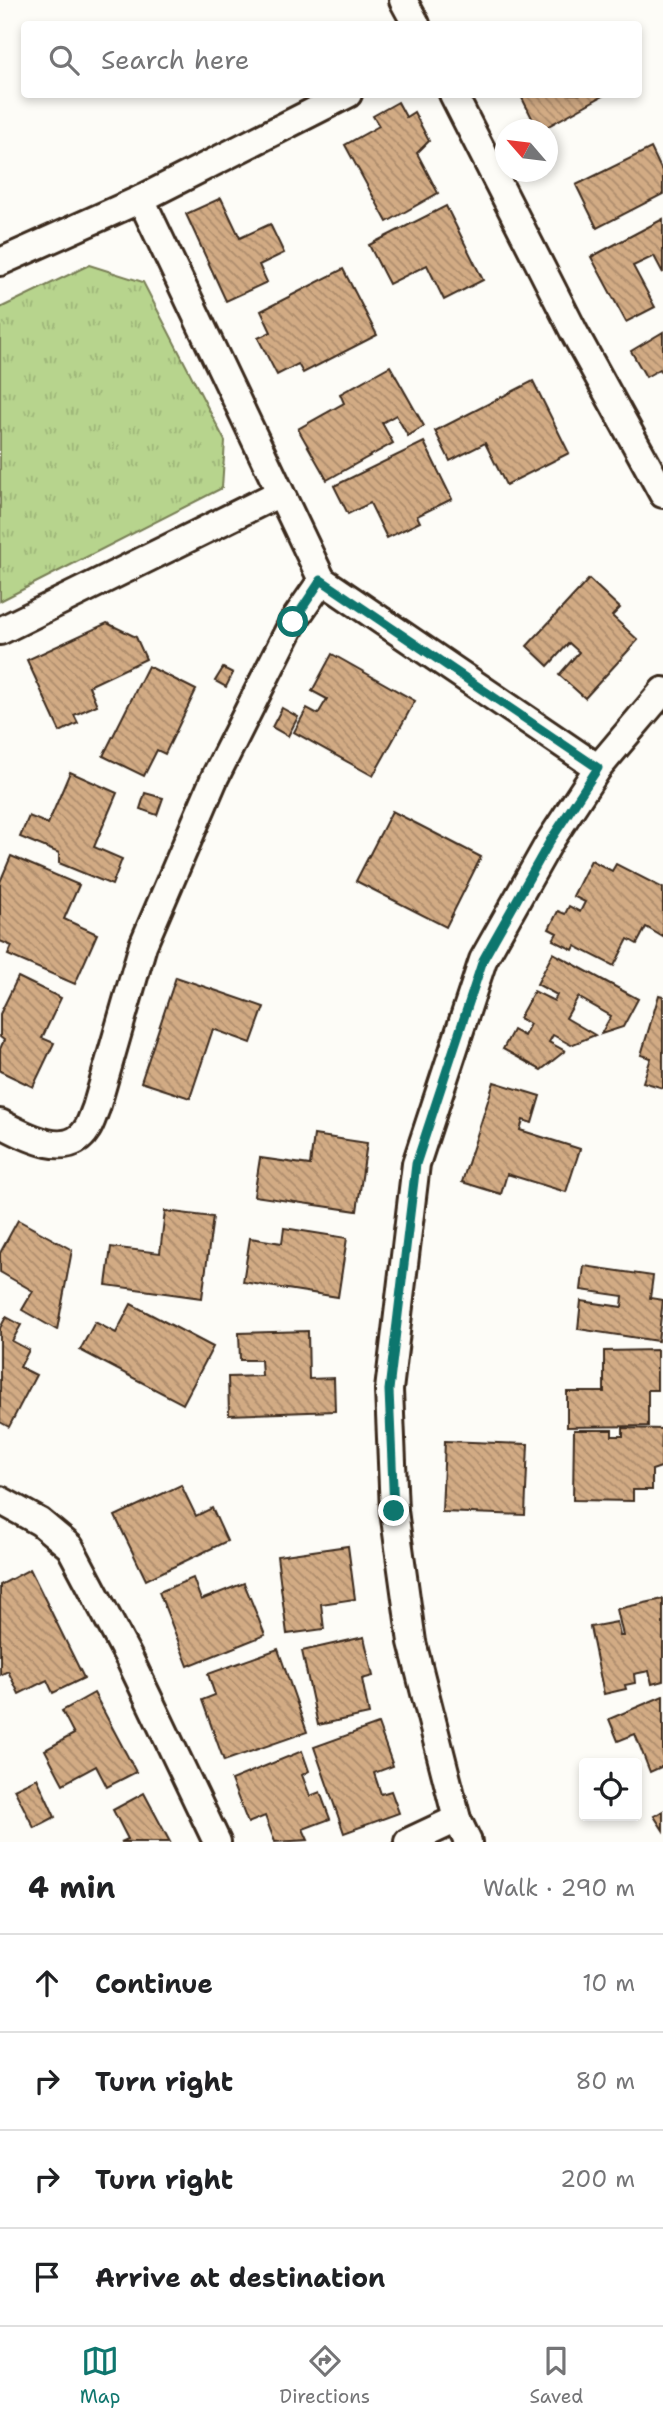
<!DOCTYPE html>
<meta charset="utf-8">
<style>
body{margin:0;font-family:"Shantell Sans",sans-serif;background:#f6f6f6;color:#202124}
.controls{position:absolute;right:21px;bottom:21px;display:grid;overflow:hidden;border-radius:7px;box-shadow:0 4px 10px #0003}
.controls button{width:63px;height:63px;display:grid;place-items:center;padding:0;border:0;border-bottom:2px solid #e0e0e0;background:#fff;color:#202124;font:35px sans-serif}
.compass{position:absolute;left:495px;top:119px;width:63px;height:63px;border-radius:50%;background:#fff;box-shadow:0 4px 10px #0003;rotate:298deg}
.stop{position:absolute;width:21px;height:21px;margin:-16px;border:5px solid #0f766e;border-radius:50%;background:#fff}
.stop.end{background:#0f766e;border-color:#fff;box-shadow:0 2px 7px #0008}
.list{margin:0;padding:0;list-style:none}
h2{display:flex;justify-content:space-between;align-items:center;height:91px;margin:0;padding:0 28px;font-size:30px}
h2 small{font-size:23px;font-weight:400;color:#757577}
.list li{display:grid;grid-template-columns:46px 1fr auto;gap:21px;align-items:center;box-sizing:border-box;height:98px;padding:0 28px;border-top:2px solid #e0e0e0}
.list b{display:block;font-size:26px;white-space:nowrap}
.list em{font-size:23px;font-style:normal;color:#757577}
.icon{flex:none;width:38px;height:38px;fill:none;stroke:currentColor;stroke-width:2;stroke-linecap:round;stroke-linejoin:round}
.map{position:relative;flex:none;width:663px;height:1842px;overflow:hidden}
.search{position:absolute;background:#fff;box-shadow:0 4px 10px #0003;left:21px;right:21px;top:21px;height:77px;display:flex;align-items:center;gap:18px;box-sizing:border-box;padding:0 24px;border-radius:7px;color:#757577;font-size:26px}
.sheet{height:483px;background:#fff}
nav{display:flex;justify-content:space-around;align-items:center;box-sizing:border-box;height:98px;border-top:2px solid #e0e0e0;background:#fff;font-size:19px;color:#757577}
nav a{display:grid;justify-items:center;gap:4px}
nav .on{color:#0f766e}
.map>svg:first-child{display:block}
.grass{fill:url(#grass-tufts);stroke:#797f56;stroke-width:2}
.building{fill:url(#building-back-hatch);stroke:#3b2a1e;stroke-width:2}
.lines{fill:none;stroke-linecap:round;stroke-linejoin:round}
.street-casing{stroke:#3b2a1e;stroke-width:32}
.street{stroke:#fdfcf7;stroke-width:26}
.route{stroke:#0f766e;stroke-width:9}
</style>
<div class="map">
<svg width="663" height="1842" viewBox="0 0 663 1842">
<defs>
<pattern id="grass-tufts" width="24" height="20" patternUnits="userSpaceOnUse" patternTransform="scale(1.75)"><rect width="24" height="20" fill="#b7d48d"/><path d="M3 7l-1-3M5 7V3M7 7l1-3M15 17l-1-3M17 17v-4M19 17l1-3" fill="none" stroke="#9eb679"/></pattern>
<pattern id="building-back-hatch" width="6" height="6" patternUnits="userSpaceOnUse" patternTransform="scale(1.75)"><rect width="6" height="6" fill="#d2ab84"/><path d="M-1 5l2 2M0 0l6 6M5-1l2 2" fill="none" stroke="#ac8b6b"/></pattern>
</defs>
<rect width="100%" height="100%" fill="#fdfcf7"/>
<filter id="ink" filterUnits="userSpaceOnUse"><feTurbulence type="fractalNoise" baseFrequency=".0143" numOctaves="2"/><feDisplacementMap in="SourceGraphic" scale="14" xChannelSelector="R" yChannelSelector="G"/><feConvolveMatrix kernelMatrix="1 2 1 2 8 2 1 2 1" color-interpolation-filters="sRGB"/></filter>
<g filter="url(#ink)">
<!-- grass -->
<polygon class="grass" points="89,265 143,282 225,441 222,488 0,601 0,308"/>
<!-- building -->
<g class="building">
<polygon points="520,94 606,94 541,130 538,130"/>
<polygon points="398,102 406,117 414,112 429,141 417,153 438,193 387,222 345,145 379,126 373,116"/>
<polygon points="651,148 663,173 663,194 597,228 576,185"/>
<polygon points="221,198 240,238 270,224 284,253 259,265 267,282 226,301 186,214"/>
<polygon points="446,206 483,280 444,300 427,265 389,284 369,245"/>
<polygon points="663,219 663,273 654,256 633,266 655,307 626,322 591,257"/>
<polygon points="343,269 377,335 303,373 298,364 277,375 258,338 271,332 261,311"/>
<polygon points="663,332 663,374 660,369 646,377 631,351"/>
<polygon points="390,366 424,426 408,436 396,415 382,423 393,443 327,480 298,429 344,403 340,394"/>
<polygon points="533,381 569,453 506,485 485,443 450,461 435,431"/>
<polygon points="424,442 452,499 417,516 420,522 387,538 370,503 348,514 334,486"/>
<polygon points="589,579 620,608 612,616 638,640 585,698 559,675 579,652 569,643 548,666 527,646"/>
<polygon points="107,623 136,637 146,659 89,686 97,705 74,715 78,723 60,732 27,660"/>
<polygon points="332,654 415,701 373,776 294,732 307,708 318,714 327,699 312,691"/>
<polygon points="148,666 196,690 165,754 157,750 144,776 103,756"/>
<polygon points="223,668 233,673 226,687 215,681"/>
<polygon points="282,708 298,717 288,736 272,727"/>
<polygon points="70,772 117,793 94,847 122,859 112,885 59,863 59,853 20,837 29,816 48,824"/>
<polygon points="145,793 163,798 157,815 140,809"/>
<polygon points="392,811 481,857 446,927 356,881"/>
<polygon points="11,856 79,885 64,919 97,934 75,984 8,955 12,946 0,941 0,882"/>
<polygon points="591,860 612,871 616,864 663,888 663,937 646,927 637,944 628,939 614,966 575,946 573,950 553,940 557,933 549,929 558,911 565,914 569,906 580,912 585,902 573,896"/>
<polygon points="553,953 638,999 623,1027 601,1034 611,1016 578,997 566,1018 595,1035 571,1045 553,1035 549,1042 565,1051 541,1070 503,1049 513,1030 524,1036 530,1024 519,1018 534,991 554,1001 557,995 537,984"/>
<polygon points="18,977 61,998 42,1038 54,1043 33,1087 0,1071 0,1049 4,1040 0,1037 0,1014"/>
<polygon points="176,977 264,1007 251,1043 213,1029 190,1098 141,1082"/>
<polygon points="659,995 663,996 663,1088 643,1082 651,1058 641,1055"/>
<polygon points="494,1082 540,1096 532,1123 523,1120 520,1130 580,1149 566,1192 507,1174 501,1194 462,1182"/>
<polygon points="314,1135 367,1143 357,1211 254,1196 260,1158 310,1165"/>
<polygon points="165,1211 213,1217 202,1298 106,1285 111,1247 160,1253"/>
<polygon points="18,1220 72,1250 57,1330 22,1310 33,1291 0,1272 0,1253"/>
<polygon points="284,1228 347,1238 338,1297 243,1282 250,1238 282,1243"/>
<polygon points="584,1266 653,1276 650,1298 663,1300 658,1341 578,1329 581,1301 622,1307 623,1296 581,1290"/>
<polygon points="131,1304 213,1347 183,1404 80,1350 95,1322 116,1333"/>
<polygon points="6,1317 21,1325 12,1341 29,1350 20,1367 36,1375 9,1427 0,1422 0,1328"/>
<polygon points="308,1331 309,1379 334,1378 335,1411 229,1415 228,1377 262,1376 261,1360 240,1360 239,1333"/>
<polygon points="657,1350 657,1390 648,1390 648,1426 567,1427 567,1392 604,1392 604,1351"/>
<polygon points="623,1428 662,1429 661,1467 652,1470 652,1490 633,1490 633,1501 573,1500 574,1430 612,1430 612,1436 623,1436"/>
<polygon points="445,1441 528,1444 525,1515 442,1512"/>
<polygon points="181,1485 196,1516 212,1508 227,1541 146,1580 115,1516"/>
<polygon points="348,1546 355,1599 321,1604 324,1629 287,1634 277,1556"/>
<polygon points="30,1569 84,1678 53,1693 47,1680 19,1694 8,1671 0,1675 0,1585"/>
<polygon points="193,1578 201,1600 244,1583 265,1635 188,1666 159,1592"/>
<polygon points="663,1599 663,1681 652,1684 649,1671 634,1674 635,1683 625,1685 626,1689 604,1694 590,1627 617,1622 620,1636 623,1636 617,1609"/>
<polygon points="364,1637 373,1676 362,1679 369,1714 318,1725 302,1651"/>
<polygon points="278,1649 307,1732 224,1761 202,1700 215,1695 208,1674"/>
<polygon points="94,1693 136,1772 107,1787 96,1766 63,1784 45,1750 74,1734 62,1711"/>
<polygon points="663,1696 663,1766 650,1772 635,1734 618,1741 609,1719"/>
<polygon points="378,1724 393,1766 374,1773 381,1794 391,1791 399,1813 344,1833 314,1747"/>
<polygon points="302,1751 309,1771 302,1775 310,1796 320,1792 330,1819 303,1829 308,1840 275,1842 265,1816 248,1823 231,1780"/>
<polygon points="37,1778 55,1817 34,1828 14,1789"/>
<polygon points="144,1793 170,1842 121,1842 128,1839 113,1810"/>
<polygon points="663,1811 663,1830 654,1816"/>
</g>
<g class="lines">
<defs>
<g id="street">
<polyline points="403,0 416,24"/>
<polyline points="453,94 574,332 663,494"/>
<polyline points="141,199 322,580 598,768"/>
<polyline points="0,262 141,199 348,94"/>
<polyline points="0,631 280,493"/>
<path d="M0,1123C23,1135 68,1161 87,1129C91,1123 93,1115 96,1108L143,945L215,777L293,622L322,580"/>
<polyline points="0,1500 40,1522 70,1547 130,1660 217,1842"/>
<polyline points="408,1842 457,1819"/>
<polyline points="468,1842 457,1819 412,1642 394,1511 389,1390 416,1164 483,960 550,841 598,768 663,691"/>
</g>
</defs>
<!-- street casing -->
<use href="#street" class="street-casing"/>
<!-- street -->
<use href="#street" class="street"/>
</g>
</g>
<g class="lines" filter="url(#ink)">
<!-- route -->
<polyline class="route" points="293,622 321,580 598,768 550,841 483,960 416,1164 389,1390 394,1511"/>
</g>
</svg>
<div class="controls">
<button><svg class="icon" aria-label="locate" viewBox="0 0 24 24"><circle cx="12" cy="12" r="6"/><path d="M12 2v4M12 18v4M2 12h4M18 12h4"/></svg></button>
</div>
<svg class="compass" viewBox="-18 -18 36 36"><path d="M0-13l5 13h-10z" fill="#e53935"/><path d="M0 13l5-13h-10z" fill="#757577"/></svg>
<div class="stop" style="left:293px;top:622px"></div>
<div class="stop end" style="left:394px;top:1511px"></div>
<div class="search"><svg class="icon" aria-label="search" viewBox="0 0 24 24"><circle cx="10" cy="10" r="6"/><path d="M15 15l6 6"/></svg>Search here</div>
</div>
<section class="sheet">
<h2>4 min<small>Walk · 290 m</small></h2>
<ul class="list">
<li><svg class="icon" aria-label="ahead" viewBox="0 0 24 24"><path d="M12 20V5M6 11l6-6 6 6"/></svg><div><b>Continue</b></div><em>10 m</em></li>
<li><svg class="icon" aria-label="right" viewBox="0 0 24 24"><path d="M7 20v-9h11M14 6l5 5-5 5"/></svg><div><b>Turn right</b></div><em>80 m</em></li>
<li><svg class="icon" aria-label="right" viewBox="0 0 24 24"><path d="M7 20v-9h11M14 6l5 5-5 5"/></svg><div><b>Turn right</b></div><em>200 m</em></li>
<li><svg class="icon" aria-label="arrive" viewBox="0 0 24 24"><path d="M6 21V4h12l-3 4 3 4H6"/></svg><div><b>Arrive at destination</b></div></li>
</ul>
</section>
<nav>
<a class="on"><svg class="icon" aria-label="map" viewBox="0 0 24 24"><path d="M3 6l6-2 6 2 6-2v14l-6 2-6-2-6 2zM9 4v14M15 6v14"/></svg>Map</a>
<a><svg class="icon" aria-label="directions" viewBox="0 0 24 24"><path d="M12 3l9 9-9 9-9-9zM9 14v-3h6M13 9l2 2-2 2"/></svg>Directions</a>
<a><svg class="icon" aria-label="saved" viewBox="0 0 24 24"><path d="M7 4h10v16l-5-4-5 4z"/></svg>Saved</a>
</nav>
